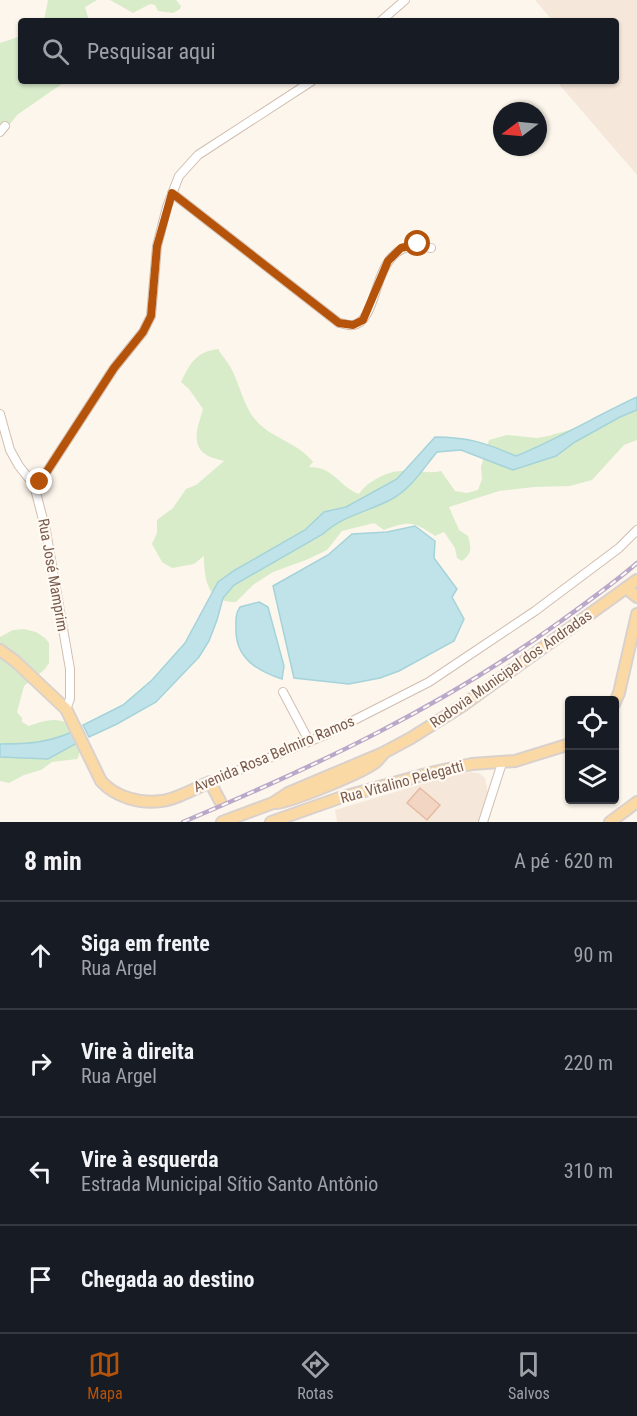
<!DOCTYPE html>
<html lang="pt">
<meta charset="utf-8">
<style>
body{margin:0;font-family:"Roboto Condensed",sans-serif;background:#20242c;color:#f1f3f6}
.controls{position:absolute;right:18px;bottom:18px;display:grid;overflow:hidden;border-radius:6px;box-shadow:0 2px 4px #0004}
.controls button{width:54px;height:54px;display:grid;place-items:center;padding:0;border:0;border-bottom:2px solid #363941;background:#171b24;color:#f1f3f6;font:30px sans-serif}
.compass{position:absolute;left:493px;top:102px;width:54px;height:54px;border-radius:50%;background:#171b24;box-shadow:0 2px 4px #0004;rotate:254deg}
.stop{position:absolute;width:18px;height:18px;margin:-14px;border:4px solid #b45309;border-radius:50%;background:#fff}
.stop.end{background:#b45309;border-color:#fff;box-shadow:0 2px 6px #0008}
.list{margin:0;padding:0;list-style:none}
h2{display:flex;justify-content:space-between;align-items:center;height:78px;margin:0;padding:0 24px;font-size:26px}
h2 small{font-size:20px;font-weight:400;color:#9ea1a6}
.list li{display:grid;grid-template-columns:39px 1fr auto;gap:18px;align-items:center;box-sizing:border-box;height:108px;padding:0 24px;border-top:2px solid #363941}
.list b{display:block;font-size:22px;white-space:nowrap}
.list p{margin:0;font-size:20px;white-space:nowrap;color:#9ea1a6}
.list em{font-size:20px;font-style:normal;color:#9ea1a6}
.icon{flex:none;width:33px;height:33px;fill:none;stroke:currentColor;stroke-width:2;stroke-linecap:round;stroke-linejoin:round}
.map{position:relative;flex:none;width:637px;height:822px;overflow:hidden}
.search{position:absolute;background:#171b24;box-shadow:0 2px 4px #0004;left:18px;right:18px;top:18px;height:66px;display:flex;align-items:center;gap:15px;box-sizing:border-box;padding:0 21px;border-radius:6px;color:#9ea1a6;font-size:22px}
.sheet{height:510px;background:#171b24}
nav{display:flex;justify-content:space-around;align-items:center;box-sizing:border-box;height:84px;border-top:2px solid #363941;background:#171b24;font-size:16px;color:#9ea1a6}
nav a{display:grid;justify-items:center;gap:3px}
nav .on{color:#b45309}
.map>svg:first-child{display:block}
.residential{fill:#f5e8da}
.green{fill:#d8ecc9}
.water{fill:#bfe3e8;stroke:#a5d3da;stroke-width:1.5}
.building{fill:#f3d5c3;stroke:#e6bba3;stroke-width:1.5}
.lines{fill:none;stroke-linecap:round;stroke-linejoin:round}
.minor-casing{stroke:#d1beb0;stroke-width:10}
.major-casing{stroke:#dad1cd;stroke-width:14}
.minor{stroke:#fff;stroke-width:8}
.major{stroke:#fbd9a5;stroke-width:10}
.rail-casing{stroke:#b9a8c9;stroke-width:4.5}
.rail{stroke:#fffaf3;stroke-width:2;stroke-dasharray:7;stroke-linecap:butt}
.route{stroke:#b45309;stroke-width:8}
.labels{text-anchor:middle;stroke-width:4.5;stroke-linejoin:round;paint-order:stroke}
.street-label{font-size:15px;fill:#7a5c4d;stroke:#fffaf3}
</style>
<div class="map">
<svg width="637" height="822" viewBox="0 0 637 822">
<rect width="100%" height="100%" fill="#fdf6ec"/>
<!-- residential -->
<g class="residential">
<polygon points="535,0 637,0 637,175 558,83 561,81 616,81 616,21 553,21"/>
<polygon points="471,772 479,773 485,778 488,793 478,822 337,822 335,810 438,779"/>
</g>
<!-- green -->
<g class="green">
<polygon points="48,0 97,0 85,7 89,21 44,21"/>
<polygon points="110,0 176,0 181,6 180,9 173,13 158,11 155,5 150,4 133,13"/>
<polygon points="21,36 21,81 66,81 17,115 0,137 0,43"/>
<path d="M218,349C223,357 229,363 233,372C240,387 244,405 254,418C270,439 297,441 313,462L309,467C335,467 338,486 359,494C367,482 387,471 401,471C414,470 428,474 441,471L455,491L467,493L478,490L482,479L481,467L489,440L507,435L537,438L548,436L606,420L637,407V440L624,445L592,480L570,486L534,487L499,491L449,507L459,530L468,536C471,548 473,552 462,561L457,558L455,548L444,532L435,536C413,521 409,521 384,530L374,523L342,531L327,550L306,560L273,572L253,585L236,602C208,603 204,580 204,556L194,564L172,568L162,562L152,544L157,533V520L173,508L186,489L196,485L224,461C218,459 210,458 205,454C190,443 199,424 203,409L189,389L181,382C190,364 195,352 218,349Z"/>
<path d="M24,629L36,632L45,638L49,643V663L44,670L24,686L17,712L22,718V722L29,726C39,722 58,716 67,724C71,727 74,736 76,741C80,747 81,753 77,759L52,762L41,770L24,775L9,783L0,781V637L13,630Z"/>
</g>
<!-- water -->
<g class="water">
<path d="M637,397V410L620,417L575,442L556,456L513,470L461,450L437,452C422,470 411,489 390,500C367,512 342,516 323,534L234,585L223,598L217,620L209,641L199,657L156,702L117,724L89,737L83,725L123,705L152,680L185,643L218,582L235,570L305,530L324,512L346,507L397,479L435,437C468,437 486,443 516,456C558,439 596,416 637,397Z"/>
<polygon points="415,526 435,541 434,558 457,589 452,597 464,619 454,641 399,671 380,678 349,684 294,678 273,586 328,555 352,534 387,532"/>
<path d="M259,602L268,607L284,666L282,679C258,671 236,659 236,630C236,621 235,614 240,607Z"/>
<path d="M74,731L79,742L48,759L0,757V744C28,744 48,743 74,731Z"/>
</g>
<!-- building -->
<polygon class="building" points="420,788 440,805 427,820 407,803"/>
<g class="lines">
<defs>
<g id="minor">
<polyline points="381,21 405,0"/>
<polyline points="0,132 5,126"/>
<path d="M172,193L339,323C343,323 349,326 353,325C384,320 368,232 431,248"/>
<polyline points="0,414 10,450 19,466 34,485 46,531 70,669 70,699 66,709"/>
<polyline points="34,485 40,482 114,368 143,332 151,316 157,246 167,207 179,176 198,155 312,81"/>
<polyline points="283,692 309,741"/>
<polyline points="210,782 325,735 429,682 535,611 619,548 637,530"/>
<polyline points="483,822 502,763"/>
</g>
<g id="major">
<polyline points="626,588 637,597"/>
<path d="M0,650L15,661L66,709L101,781C115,797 140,804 161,801C175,800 196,788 210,782L220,801"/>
<polyline points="614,704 619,693 637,614"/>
<path d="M276,803C291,802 367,771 377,761C378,760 382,755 383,754"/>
<polyline points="222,822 273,803 288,793 383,753 411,738 462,706 637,580"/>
<polyline points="271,822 339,798 430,773 472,764 515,761 570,744"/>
<polyline points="610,822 637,802"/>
</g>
</defs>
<!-- minor casing -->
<use href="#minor" class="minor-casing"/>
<!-- major casing -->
<use href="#major" class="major-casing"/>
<!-- minor -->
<use href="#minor" class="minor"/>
<!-- major -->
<use href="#major" class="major"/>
<defs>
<path id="rail" d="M183,822C318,765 442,707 561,621C587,602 613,584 637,563"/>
</defs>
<!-- rail casing -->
<use href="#rail" class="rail-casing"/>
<!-- rail -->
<use href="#rail" class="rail"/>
</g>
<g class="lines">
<!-- route -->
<polyline class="route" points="40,482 114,368 143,332 151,316 157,246 172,193 339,323 353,325 363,320 388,261 401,248 418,244"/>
</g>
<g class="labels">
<!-- street labels -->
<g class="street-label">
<text transform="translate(53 575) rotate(80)" y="5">Rua José Mamprim</text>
<text transform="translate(511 669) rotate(-35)" y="5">Rodovia Municipal dos Andradas</text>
<text transform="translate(274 754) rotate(-23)" y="5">Avenida Rosa Belmiro Ramos</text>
<text transform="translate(402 782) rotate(-15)" y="5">Rua Vitalino Pelegatti</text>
</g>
</g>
</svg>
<div class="controls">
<button><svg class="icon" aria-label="locate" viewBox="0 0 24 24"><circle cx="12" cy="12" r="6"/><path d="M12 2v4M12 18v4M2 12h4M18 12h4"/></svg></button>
<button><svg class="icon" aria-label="layers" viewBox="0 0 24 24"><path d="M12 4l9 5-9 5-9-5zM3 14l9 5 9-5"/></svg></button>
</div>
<svg class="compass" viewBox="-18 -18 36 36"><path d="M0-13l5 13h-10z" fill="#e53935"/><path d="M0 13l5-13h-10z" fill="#9ea1a6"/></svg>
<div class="stop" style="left:418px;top:244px"></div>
<div class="stop end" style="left:40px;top:482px"></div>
<div class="search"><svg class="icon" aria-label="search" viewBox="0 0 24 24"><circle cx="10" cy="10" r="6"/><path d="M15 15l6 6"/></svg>Pesquisar aqui</div>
</div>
<section class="sheet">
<h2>8 min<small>A pé · 620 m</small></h2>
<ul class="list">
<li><svg class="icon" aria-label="ahead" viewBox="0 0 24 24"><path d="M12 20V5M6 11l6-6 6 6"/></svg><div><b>Siga em frente</b><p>Rua Argel</p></div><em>90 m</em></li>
<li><svg class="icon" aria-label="right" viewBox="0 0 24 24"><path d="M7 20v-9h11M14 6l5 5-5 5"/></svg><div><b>Vire à direita</b><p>Rua Argel</p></div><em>220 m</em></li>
<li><svg class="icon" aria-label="left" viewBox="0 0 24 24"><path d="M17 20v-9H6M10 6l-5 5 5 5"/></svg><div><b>Vire à esquerda</b><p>Estrada Municipal Sítio Santo Antônio</p></div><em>310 m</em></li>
<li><svg class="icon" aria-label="arrive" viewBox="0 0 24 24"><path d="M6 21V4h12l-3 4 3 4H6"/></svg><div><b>Chegada ao destino</b></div></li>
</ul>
</section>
<nav>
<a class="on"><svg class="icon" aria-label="map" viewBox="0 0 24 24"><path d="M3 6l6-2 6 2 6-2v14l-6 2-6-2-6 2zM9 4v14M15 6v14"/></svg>Mapa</a>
<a><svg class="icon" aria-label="directions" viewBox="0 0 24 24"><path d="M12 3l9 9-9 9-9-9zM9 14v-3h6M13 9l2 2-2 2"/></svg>Rotas</a>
<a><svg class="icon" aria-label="saved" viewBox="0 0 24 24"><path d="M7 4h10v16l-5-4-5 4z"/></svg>Salvos</a>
</nav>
